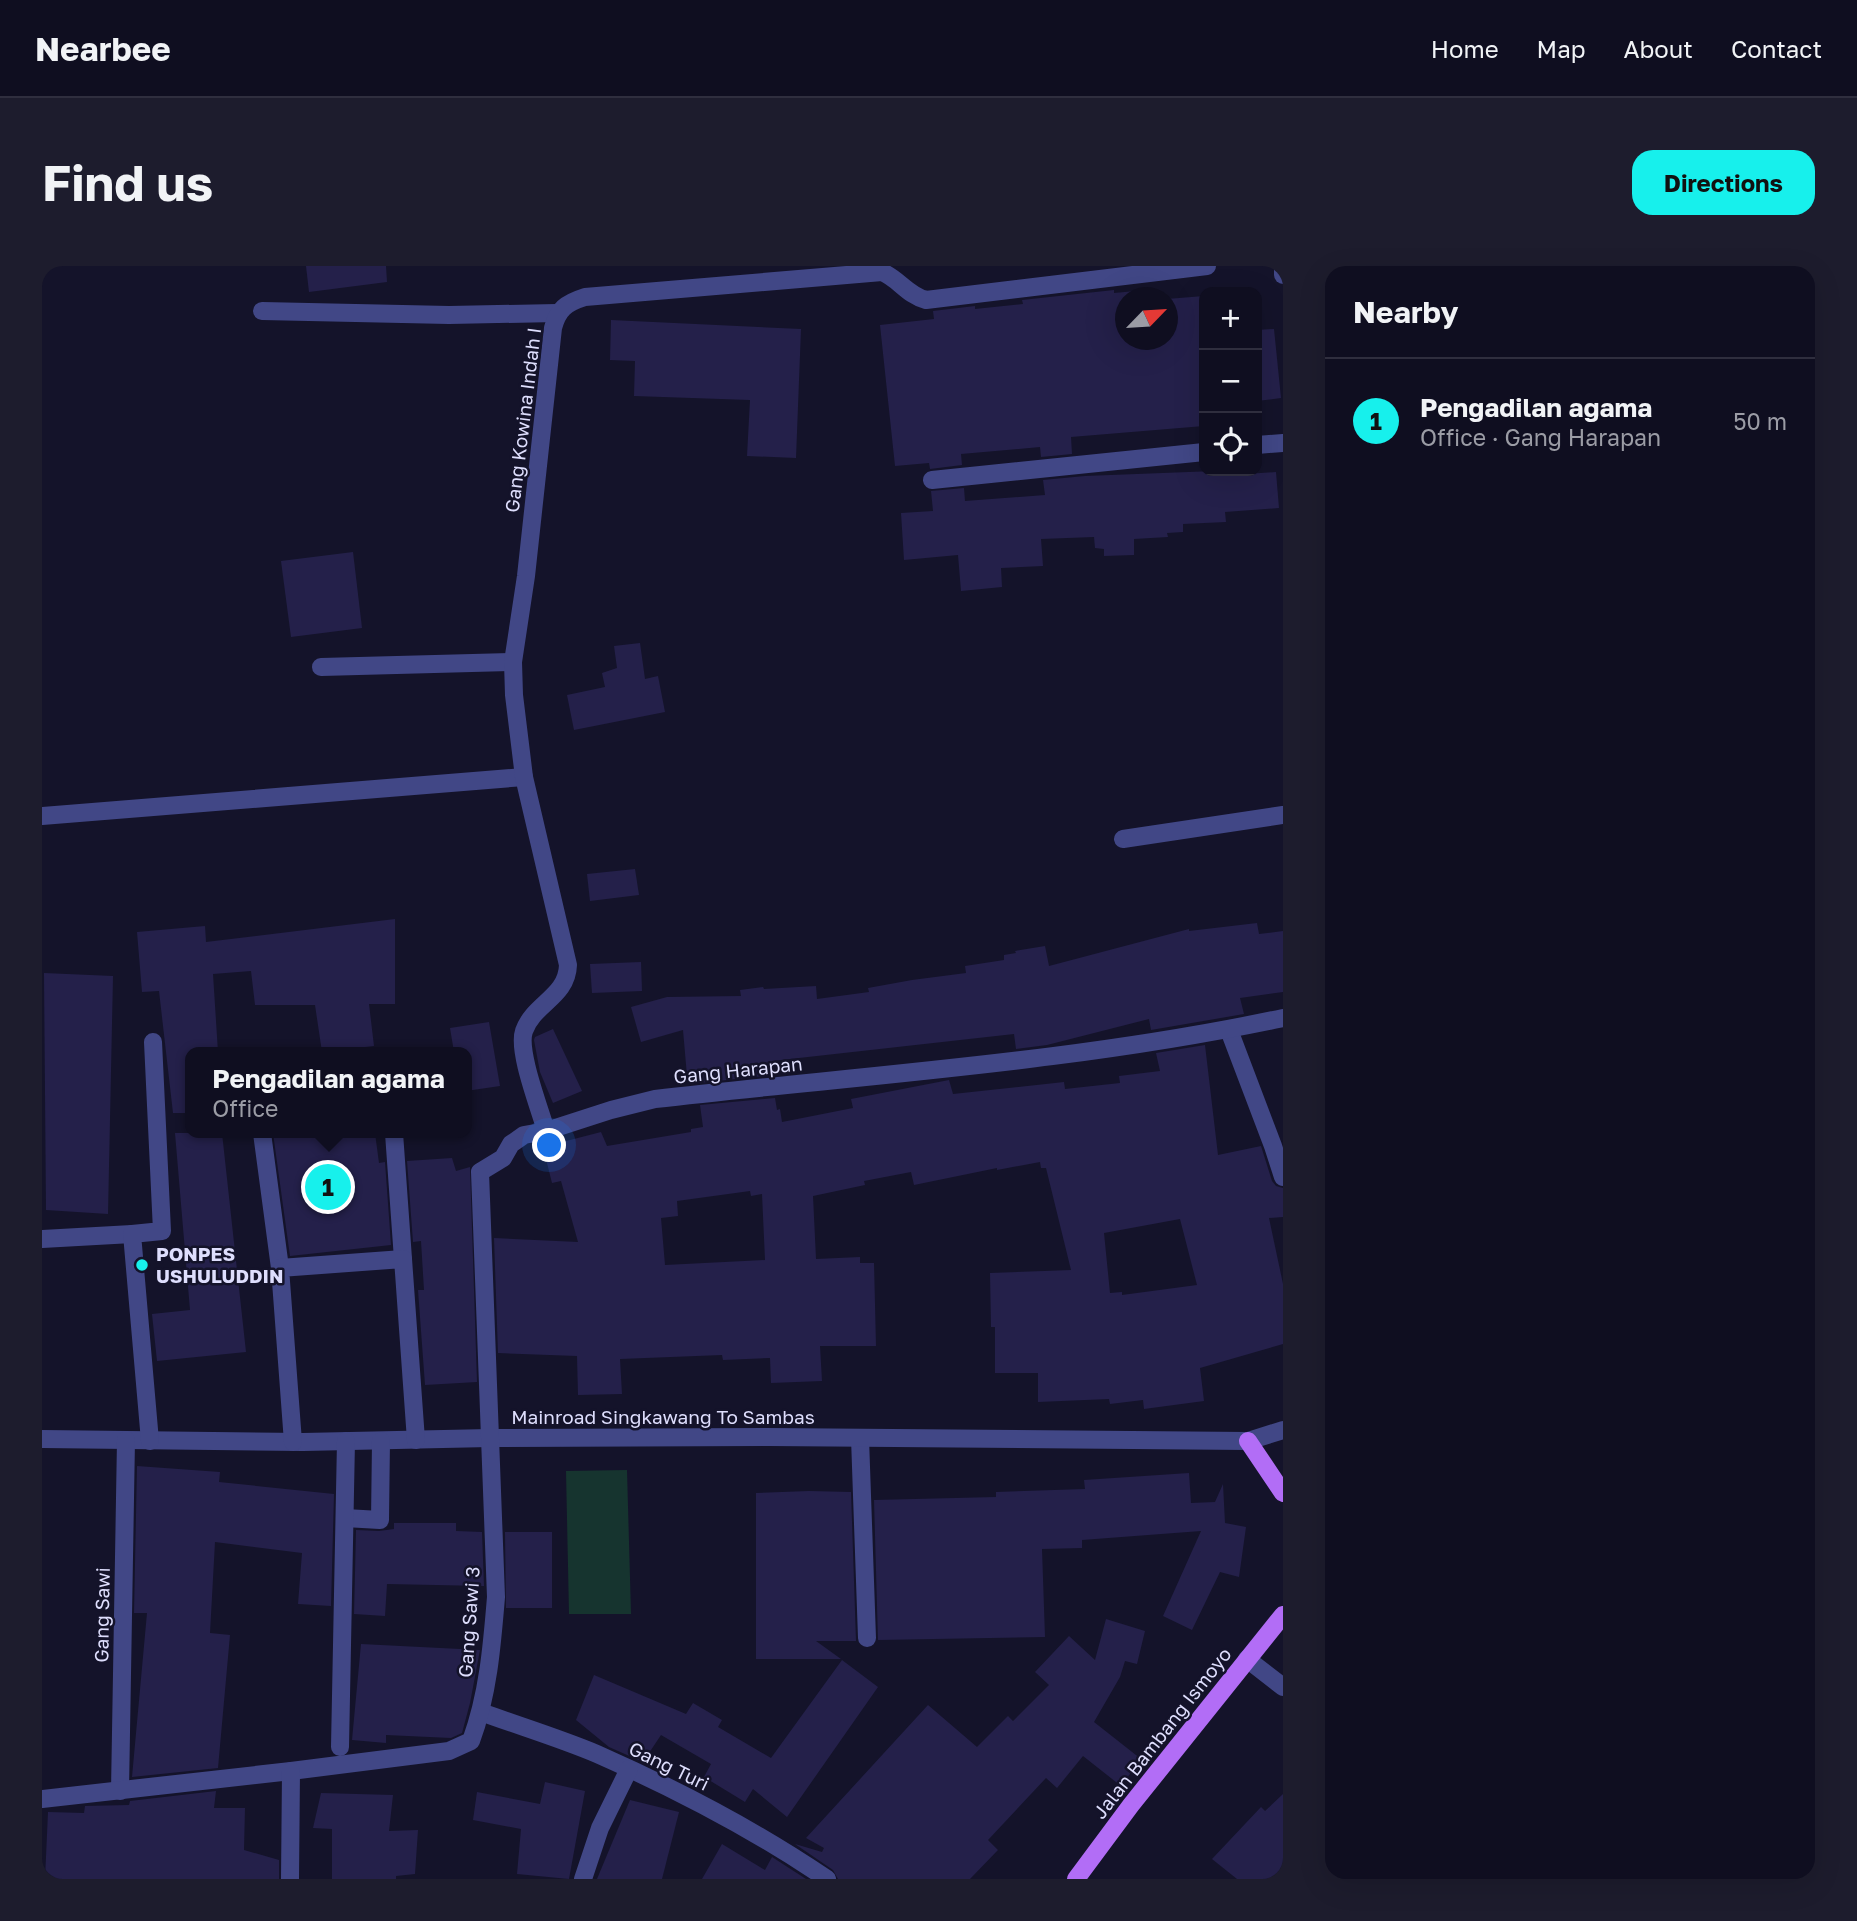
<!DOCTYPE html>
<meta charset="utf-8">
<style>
body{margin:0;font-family:"Golos Text",sans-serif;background:#1d1c2d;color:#f1f3f6}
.controls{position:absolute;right:21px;top:21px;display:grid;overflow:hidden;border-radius:14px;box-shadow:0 7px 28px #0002}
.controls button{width:63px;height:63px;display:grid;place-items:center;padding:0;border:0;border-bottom:2px solid #2f2e3e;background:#0f0e20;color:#f1f3f6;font:35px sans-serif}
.compass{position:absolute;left:1073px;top:21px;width:63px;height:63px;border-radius:50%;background:#0f0e20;box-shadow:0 7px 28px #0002;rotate:65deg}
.you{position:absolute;left:508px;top:880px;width:24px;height:24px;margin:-18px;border:5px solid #fff;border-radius:50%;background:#1a73e8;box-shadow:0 0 0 10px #1a73e833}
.badge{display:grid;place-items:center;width:46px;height:46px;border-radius:50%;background:#17f0ec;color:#111;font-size:23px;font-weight:700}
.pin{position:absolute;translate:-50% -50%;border:4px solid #fff;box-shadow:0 2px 7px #0006}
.popup{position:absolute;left:143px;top:781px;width:287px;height:91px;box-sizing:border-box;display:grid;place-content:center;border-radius:14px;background:#0f0e20;filter:drop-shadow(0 2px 5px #0005);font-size:23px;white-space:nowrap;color:#9b9ca5}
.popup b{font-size:26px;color:#f1f3f6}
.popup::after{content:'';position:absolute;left:50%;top:100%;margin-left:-14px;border:14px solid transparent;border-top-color:#0f0e20}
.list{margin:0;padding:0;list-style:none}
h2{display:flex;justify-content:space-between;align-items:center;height:91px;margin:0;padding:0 28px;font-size:30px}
h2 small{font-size:23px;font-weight:400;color:#9b9ca5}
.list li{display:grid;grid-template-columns:46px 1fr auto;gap:21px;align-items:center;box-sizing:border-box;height:126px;padding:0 28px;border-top:2px solid #2f2e3e}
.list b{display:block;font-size:26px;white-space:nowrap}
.list p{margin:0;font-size:23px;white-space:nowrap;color:#9b9ca5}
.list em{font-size:23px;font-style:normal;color:#9b9ca5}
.icon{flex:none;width:38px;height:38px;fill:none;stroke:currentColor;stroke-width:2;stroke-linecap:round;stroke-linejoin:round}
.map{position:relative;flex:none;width:1241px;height:1613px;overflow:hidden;border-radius:21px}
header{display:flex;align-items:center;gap:42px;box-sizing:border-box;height:98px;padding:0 35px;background:#0f0e20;border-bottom:2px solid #2f2e3e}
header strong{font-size:33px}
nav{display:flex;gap:38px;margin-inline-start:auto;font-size:24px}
.intro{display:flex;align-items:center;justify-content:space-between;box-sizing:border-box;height:168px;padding:0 42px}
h1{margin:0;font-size:49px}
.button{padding:18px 32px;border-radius:21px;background:#17f0ec;color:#111;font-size:24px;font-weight:700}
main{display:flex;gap:42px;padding:0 42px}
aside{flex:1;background:#0f0e20;border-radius:21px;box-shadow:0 7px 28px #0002}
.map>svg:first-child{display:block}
.green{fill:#16342f}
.building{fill:#24204a;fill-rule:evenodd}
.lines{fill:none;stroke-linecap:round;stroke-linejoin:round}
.minor{stroke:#414786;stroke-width:18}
.major{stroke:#b26df6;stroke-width:18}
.poi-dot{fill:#17f0ec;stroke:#14132a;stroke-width:2.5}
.labels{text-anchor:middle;stroke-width:5;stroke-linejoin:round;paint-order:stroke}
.street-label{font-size:19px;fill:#dedefd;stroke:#14132a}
.poi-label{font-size:19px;font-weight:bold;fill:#dedefd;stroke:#14132a;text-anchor:start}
</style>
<header>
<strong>Nearbee</strong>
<nav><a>Home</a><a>Map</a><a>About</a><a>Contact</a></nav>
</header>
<div class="intro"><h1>Find us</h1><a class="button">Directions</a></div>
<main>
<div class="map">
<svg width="1241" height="1613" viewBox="0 0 1241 1613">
<rect width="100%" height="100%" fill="#14132a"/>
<!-- green -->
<polygon class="green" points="585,1204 589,1348 527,1348 524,1205"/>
<!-- building -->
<g class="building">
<polygon points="264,0 344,0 345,16 267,26"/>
<polygon points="1115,23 1116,32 1083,32 1083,74 1125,74 1125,33 1162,30 1162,160 1029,171 1030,188 999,191 998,181 919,188 920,199 888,203 887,197 853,200 838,59 892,53 891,45 933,40 933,43 981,38 980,34 1072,24 1072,27"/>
<polygon points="569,54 759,63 754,192 705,190 708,134 592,130 593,95 568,94"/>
<polygon points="1232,63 1239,132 1215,135 1215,64"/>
<polygon points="1173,205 1174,210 1234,206 1237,242 1183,246 1184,256 1141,258 1141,266 1125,267 1126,271 1092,273 1092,289 1062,290 1062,283 1053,282 1052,271 999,273 1001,300 959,302 960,321 919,325 916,289 862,294 859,247 891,245 889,225 922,222 923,235 1003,229 1001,214 1043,210"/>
<polygon points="311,286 320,362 249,371 239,295"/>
<polygon points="598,377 603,413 616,410 623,446 532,464 525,429 563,421 560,407 575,402 572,380"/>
<polygon points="593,603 597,629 548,635 545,608"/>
<polygon points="353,653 353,738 327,738 332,780 280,786 273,739 213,739 209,705 171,708 176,786 148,786 148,847 131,847 117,725 100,726 95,666 163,660 164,676"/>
<polygon points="1215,657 1217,668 1241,665 1241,726 1198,732 1202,748 1109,764 1107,753 1005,779 974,783 972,768 730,795 731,809 656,817 655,809 645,810 641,764 599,776 589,741 625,731 699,730 698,724 721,721 722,723 774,720 775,733 827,726 826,722 870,714 924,707 923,700 962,694 962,689 974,687 973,685 1003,680 1007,700 1147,663 1147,665"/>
<polygon points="599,696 600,725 550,727 548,698"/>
<polygon points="2,707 71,710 66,948 4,944"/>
<polygon points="447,756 458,820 424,825 424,786 412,786 408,762"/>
<polygon points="511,763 540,825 511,837 498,806 492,774 493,771"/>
<path d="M1163,779L1176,889L1219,880L1230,915L1234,920L1241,922V951L1227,952L1241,1018V1078L1158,1102L1162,1135L1102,1143L1101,1134L1068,1138L1067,1133L996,1136V1107H953V1061H949L948,1007L1029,1004L1004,902H999L998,896L955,904V902L872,919L869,906L822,915L823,919L771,930L774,993L818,991V997H832L834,1080H778L780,1115L729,1117L728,1092L681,1094L680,1089L578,1093L580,1128L536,1129L535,1090L456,1087L452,972L536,976L519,915L510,917L501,881L559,866L565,880L649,866V863L661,861L658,839L733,832L735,844L738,843L740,856L811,842L809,833L907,814L911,828L1022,816L1023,823L1078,817L1077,810L1118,805L1114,787ZM708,925L709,930L720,928L723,994L623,999L619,952L636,950L635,935ZM1138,953L1155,1019L1080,1029V1026L1068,1027L1062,967Z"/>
<polygon points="133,867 180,867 204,1086 115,1095 110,1048 148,1044"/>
<polygon points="231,867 333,867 337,897 343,896 349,979 248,990"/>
<polygon points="410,892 414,905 428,901 435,1116 383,1119 376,1024 382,1024 379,975 371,976 365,895"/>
<polygon points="95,1200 178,1206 177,1216 292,1228 289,1340 256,1338 260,1287 173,1276 168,1367 188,1369 176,1502 90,1511 105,1347 92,1347"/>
<polygon points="1147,1207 1149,1237 1173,1236 1181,1218 1183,1257 1204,1261 1197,1311 1178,1306 1150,1364 1121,1350 1159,1265 1040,1274 1040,1282 1000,1283 1003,1371 836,1374 832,1234 954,1231 954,1226 1043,1223 1042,1214"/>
<polygon points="767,1225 809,1226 814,1375 774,1375 799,1393 714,1393 714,1227"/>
<polygon points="352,1257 414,1257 414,1265 440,1266 442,1320 345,1318 343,1350 312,1348 314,1264 337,1265 352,1263"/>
<polygon points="463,1266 510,1266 510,1342 464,1342"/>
<polygon points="1064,1353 1103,1365 1095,1398 1083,1395 1078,1411 1052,1456 1099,1493 1079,1520 1041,1490 1015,1522 1004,1512 946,1574 956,1584 928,1613 796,1613 791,1604 753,1578 780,1586 782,1582 764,1572 886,1439 935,1481 966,1450 971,1455 1007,1419 993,1406 1027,1370 1053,1394"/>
<polygon points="319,1378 438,1384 428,1437 420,1467 409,1472 344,1469 344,1477 310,1474"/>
<polygon points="800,1394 836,1421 745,1551 711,1523 703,1536 662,1511 669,1498 619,1469 601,1496 567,1481 534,1454 552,1409 644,1448 651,1437 680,1454 676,1461 729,1492"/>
<polygon points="503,1516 543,1525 527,1613 475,1608 479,1563 431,1554 435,1526 498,1538"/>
<polygon points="174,1525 172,1542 203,1542 202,1584 237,1594 237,1613 3,1613 6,1546 42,1547 43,1540 87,1539 88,1535"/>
<polygon points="279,1527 351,1529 347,1565 376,1564 373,1608 354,1610 354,1613 290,1613 290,1563 271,1562"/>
<polygon points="1241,1528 1241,1613 1195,1613 1170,1593 1219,1541 1223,1545"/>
<polygon points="588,1534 637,1546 620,1613 555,1613"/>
<polygon points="680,1578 723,1604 730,1591 764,1613 660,1613"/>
</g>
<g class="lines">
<!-- minor -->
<g class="minor">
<polyline points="1241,0 1241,9"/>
<polyline points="220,45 407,49 515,47"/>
<polyline points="1215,179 1241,177"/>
<polyline points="890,214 1162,186"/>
<polyline points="279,401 471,396"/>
<polyline points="0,550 482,511"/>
<polyline points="1081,573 1241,549"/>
<polyline points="1187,764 1231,880 1241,911"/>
<path d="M504,865C498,843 475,785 482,765C492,737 525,731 526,699L482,511L472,429L471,396L484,310L511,62C516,43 524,37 543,31L840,6C857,13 865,29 884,34L1165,0"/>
<polyline points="220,867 238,1002"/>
<polyline points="352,867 361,993"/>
<polyline points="0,973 90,968"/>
<polyline points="818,1172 825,1372"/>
<polyline points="0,1173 261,1176 448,1172 727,1171 1206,1175 1241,1164"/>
<polyline points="108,1175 90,968 120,965 111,776"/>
<polyline points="251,1176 238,1002 361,993 374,1174"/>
<polyline points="303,1252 338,1254 339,1175"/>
<polyline points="1205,1393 1241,1421"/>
<path d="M439,1446C477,1460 517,1472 555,1488C634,1523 713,1564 785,1613"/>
<polyline points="298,1481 304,1175"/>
<polyline points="78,1525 84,1174"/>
<path d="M0,1533L249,1505L407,1485L429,1475C446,1429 450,1380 454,1331L438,906L461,892L469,878L482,869L504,865L569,844L613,833C823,809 1034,796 1241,752"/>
<polyline points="248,1613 249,1505"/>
<polyline points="541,1613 558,1562 587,1503"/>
</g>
<!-- major -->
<g class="major">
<polyline points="1206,1175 1241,1227"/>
<polyline points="1034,1613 1089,1539 1241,1349"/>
</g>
</g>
<!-- markers -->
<circle class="poi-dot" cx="100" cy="999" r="7"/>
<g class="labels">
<!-- street labels -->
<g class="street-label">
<text transform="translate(481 154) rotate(-83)" y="7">Gang Kowina Indah I</text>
<text transform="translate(696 804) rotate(-6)" y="7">Gang Harapan</text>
<text x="621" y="1158">Mainroad Singkawang To Sambas</text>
<text transform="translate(60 1349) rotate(-89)" y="7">Gang Sawi</text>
<text transform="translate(427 1356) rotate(-86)" y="7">Gang Sawi 3</text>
<text transform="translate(1120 1467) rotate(-52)" y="7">Jalan Bambang Ismoyo</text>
<text transform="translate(627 1500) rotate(26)" y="7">Gang Turi</text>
</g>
<!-- poi labels -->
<g class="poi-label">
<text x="114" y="995">PONPES<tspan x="114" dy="22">USHULUDDIN</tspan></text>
</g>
</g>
</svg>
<div class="controls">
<button>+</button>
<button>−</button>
<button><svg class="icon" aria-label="locate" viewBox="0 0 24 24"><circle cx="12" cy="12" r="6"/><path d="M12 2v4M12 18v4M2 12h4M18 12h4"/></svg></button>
</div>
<svg class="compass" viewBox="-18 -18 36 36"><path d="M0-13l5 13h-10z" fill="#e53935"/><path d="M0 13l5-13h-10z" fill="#9b9ca5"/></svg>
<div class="you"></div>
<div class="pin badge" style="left:286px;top:921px">1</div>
<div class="popup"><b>Pengadilan agama</b>Office</div>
</div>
<aside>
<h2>Nearby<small></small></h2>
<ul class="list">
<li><span class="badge">1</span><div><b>Pengadilan agama</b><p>Office · Gang Harapan</p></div><em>50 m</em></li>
</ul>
</aside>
</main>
